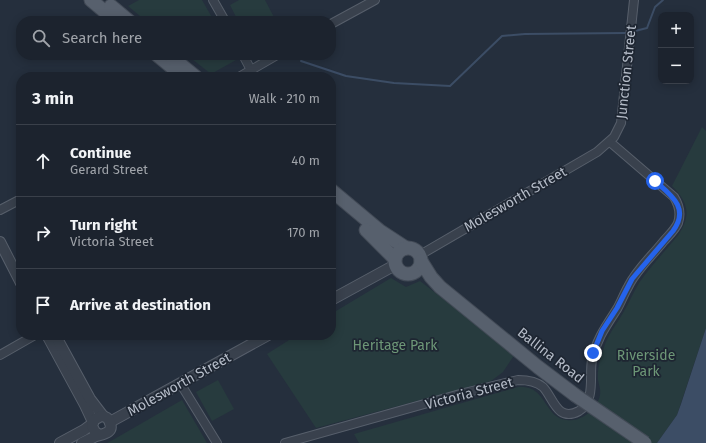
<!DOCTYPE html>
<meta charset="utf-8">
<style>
body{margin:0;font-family:"Fira Sans",sans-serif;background:#252b36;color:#f1f3f6}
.controls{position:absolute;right:12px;top:12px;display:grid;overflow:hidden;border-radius:8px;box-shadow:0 2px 10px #0003}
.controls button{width:36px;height:36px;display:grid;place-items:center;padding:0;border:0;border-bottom:1px solid #3a404a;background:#1c232e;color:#f1f3f6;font:20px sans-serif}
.stop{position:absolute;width:12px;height:12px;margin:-9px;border:3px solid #2563eb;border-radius:50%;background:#fff}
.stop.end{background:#2563eb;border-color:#fff;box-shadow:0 1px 4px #0008}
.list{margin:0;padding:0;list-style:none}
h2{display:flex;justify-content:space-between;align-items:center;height:52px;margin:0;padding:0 16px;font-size:17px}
h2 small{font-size:13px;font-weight:400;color:#a0a4aa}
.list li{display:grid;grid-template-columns:26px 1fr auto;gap:12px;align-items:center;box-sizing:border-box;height:72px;padding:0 16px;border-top:1px solid #3a404a}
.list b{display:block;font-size:15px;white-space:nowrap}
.list p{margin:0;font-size:13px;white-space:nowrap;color:#a0a4aa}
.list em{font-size:13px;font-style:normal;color:#a0a4aa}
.icon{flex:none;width:22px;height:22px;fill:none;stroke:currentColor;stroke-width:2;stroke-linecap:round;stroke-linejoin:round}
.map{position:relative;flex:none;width:706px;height:443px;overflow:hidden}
.search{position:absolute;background:#1c232e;box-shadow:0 2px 10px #0003;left:16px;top:16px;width:320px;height:44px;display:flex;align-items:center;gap:10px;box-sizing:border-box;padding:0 14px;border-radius:16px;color:#a0a4aa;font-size:15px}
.panel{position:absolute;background:#1c232e;box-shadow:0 2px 10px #0003;left:16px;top:72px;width:320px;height:268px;border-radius:16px}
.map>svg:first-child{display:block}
.green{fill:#273b3e}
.water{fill:#3c4d65}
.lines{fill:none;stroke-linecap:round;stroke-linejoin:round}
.stream{stroke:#3c4d65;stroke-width:2}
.minor-casing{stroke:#575f6b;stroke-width:10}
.tertiary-casing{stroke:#575f6b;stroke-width:12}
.primary-casing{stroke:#424a56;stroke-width:15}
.minor{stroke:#39414d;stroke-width:8}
.tertiary{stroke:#39414d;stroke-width:10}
.primary{stroke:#57606d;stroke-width:13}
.primary-bridge-casing{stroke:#424a56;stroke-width:15;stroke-linecap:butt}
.primary-bridge{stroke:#57606d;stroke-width:13}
.route{stroke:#2563eb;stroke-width:5}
.labels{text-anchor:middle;stroke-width:3.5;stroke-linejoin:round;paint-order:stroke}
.street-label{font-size:14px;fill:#b5bcc8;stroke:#1e2632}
.park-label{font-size:14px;fill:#6d9777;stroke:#1e2632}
</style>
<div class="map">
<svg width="706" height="443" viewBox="0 0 706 443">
<rect width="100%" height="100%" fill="#252f3d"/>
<!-- green -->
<g class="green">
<polygon points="139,0 202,0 214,21 146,21 128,6"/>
<polygon points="239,0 265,0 276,21 238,21 230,5"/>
<polygon points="187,55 234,55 236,60 211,74"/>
<path d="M702,127L706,131V328L677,415L657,443H359L354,434L518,387C549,384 543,424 573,420C585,419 598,407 600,395C601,390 599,385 598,380C597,371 600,359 603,350C607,336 616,325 623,313C629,303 633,293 639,283C651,266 666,250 679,234C692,214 687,201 672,186Z"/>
<polygon points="391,278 406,287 420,281 515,354 503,372 491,381 316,428 267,354 297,335 331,335 331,314"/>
<polygon points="218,380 234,409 212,421 196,392"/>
<polygon points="182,400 207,443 107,443 111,441"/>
</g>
<!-- water -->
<polygon class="water" points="706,328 706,443 657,443 677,415 681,404"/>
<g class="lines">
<!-- stream -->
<g class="stream">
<polyline points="635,31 647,28 655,7 663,0"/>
<polyline points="301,61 346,76 394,83 450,86 502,36 525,34 625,33"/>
</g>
<defs>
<g id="minor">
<polyline points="213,0 225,21"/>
<polyline points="331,24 375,0"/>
<polyline points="243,55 251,70"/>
<polyline points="239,77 277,55"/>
<polyline points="0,210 21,199"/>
<polyline points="420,255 597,152 614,137 621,123 634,0"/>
<polyline points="0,355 35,335"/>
<polyline points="180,383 217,443"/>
<path d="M285,443L460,394L518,380C527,380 536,381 543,387C553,397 557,423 579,411C596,401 589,375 592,360C596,340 606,326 617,309C621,302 624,294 628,287C636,270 651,257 663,242C668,236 675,230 678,223C681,214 679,205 674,197L610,142"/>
</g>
<g id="tertiary">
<polyline points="0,242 21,283"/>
<polyline points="331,300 395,265"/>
<polyline points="47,335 85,405 93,422"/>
<polyline points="55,335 90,399 103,416"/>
<polyline points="110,422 268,335"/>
<polyline points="60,443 84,430 92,424"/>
<path d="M82,443C86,441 90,439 94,437C101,434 114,434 110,423C109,418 105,416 101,416L94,420L92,426L95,432L100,435"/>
</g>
<g id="primary">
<polyline points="91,0 116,21"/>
<polyline points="111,6 129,21"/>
<polyline points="157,55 174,69"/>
<polyline points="169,55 196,77"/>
<polyline points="331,190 380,231 406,248"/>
<polyline points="366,230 395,259"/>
<circle cx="408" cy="261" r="13"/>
<polyline points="421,261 431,277 440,287 538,367 575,395"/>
</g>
</defs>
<!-- minor casing -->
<use href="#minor" class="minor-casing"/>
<!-- tertiary casing -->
<use href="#tertiary" class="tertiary-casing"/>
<!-- primary casing -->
<use href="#primary" class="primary-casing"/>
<!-- minor -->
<use href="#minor" class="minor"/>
<!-- tertiary -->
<use href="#tertiary" class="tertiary"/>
<!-- primary -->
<use href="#primary" class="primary"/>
<defs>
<polyline id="primary-bridge" points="575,395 645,443"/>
</defs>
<!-- primary-bridge casing -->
<use href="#primary-bridge" class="primary-bridge-casing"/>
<!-- primary-bridge -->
<use href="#primary-bridge" class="primary-bridge"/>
</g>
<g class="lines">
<!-- route -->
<path class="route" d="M593,353L602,331L617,308L632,279L673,231C690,208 671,195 655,181"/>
</g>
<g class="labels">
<!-- street labels -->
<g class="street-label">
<text transform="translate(626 72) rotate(-84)" y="5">Junction Street</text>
<text transform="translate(515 199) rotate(-30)" y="5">Molesworth Street</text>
<text transform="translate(551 355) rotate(38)" y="5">Ballina Road</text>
<text transform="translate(179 384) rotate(-29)" y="5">Molesworth Street</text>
<text transform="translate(469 393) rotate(-15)" y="5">Victoria Street</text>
</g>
<!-- park labels -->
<g class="park-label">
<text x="395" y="350">Heritage Park</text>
<text x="646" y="360">Riverside<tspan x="646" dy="16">Park</tspan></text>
</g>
</g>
</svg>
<div class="controls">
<button>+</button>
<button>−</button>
</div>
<div class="stop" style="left:655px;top:181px"></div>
<div class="stop end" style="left:593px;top:353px"></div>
<div class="search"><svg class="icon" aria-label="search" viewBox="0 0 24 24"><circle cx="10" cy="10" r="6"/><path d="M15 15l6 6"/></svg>Search here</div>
<section class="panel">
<h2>3 min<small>Walk · 210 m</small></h2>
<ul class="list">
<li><svg class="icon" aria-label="ahead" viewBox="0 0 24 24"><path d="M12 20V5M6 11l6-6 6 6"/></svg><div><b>Continue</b><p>Gerard Street</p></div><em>40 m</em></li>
<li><svg class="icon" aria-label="right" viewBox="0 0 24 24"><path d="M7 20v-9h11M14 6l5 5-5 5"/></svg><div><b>Turn right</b><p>Victoria Street</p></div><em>170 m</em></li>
<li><svg class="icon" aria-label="arrive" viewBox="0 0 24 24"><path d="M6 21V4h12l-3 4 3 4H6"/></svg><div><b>Arrive at destination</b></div></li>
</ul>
</section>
</div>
